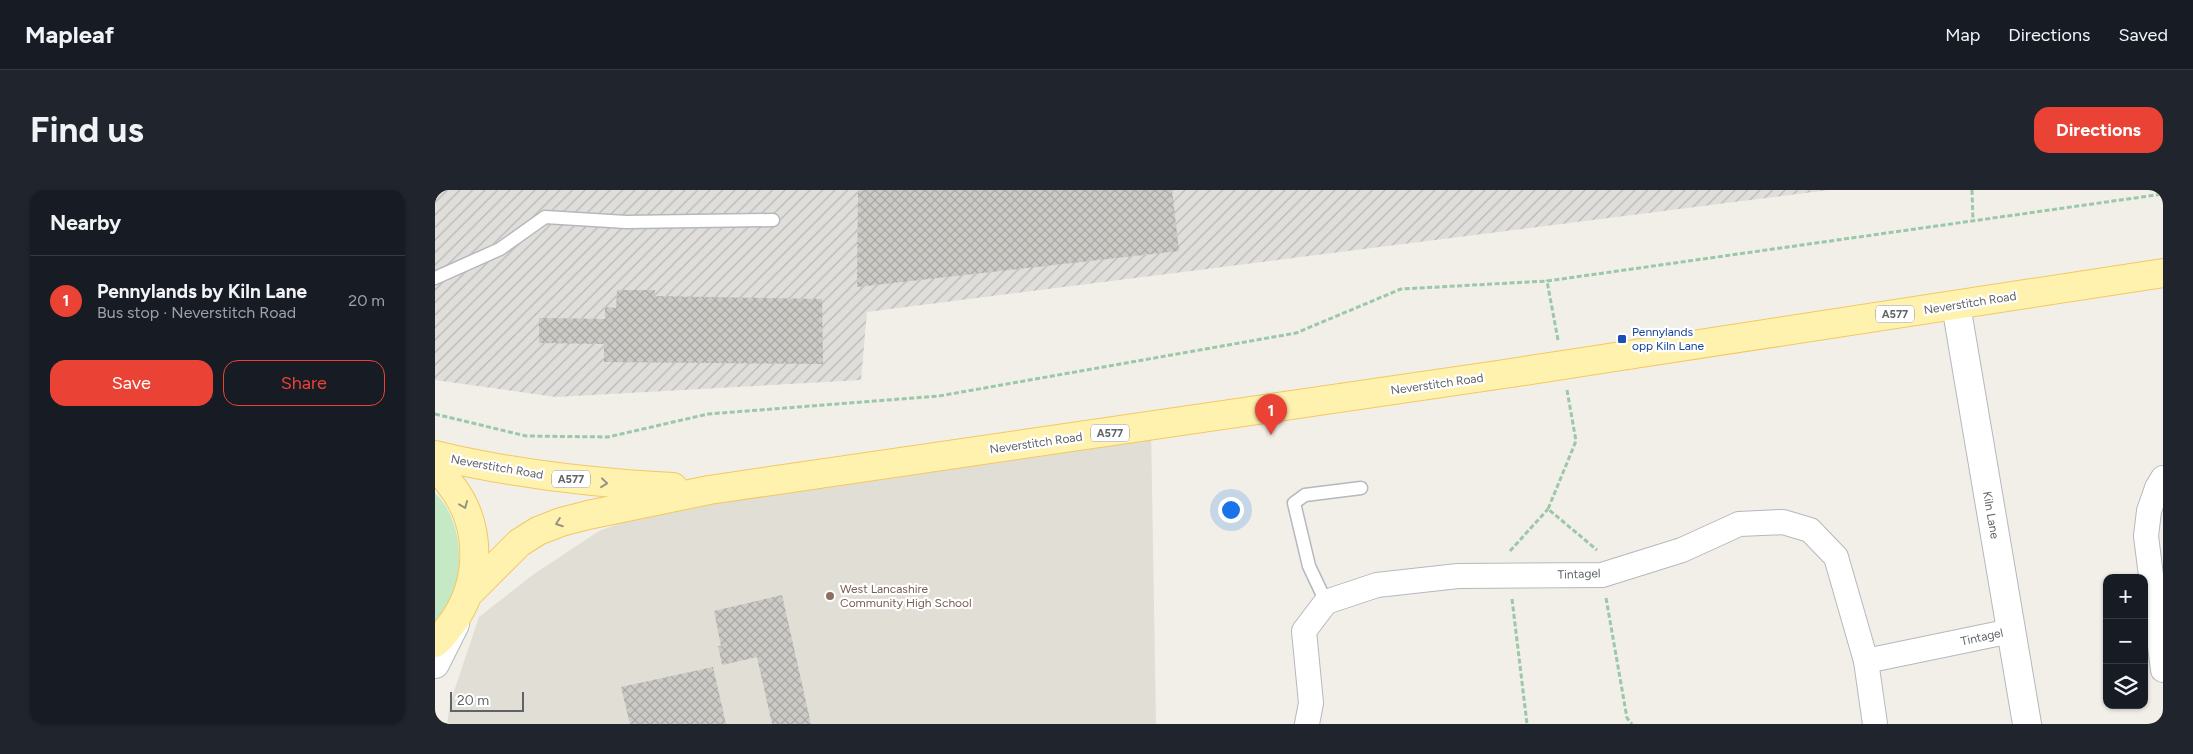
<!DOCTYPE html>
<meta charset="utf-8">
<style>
body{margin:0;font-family:Figtree,sans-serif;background:#20242c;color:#f1f3f6}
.controls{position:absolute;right:15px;bottom:15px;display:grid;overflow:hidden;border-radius:10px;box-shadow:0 1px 4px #0004}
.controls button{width:45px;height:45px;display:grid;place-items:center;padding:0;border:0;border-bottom:1px solid #363941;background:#171b24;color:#f1f3f6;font:25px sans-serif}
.scale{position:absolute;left:15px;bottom:12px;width:74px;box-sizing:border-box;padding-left:5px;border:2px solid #5f6368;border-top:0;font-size:14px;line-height:18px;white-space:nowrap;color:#5f6368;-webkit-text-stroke:4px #fff;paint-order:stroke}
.you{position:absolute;left:795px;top:319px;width:18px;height:18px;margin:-12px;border:4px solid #fff;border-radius:50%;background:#1a73e8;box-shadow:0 0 0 8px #1a73e833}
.badge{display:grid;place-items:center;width:32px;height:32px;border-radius:50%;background:#ea4335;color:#fff;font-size:16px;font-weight:700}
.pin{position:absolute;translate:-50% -41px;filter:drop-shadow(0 1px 2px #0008)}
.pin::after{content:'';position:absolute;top:26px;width:18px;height:15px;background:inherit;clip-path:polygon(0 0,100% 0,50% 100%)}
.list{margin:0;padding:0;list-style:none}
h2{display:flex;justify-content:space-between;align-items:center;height:65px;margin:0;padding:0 20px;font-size:21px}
h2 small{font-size:16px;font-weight:400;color:#9ea1a6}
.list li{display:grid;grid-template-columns:32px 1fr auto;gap:15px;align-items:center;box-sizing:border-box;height:90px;padding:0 20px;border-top:1px solid #363941}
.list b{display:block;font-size:19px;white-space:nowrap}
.list p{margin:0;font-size:16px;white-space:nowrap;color:#9ea1a6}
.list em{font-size:16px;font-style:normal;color:#9ea1a6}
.actions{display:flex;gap:10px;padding:15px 20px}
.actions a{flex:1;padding:11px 0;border:1px solid #ea4335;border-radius:15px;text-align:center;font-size:18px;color:#ea4335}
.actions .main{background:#ea4335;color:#fff}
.icon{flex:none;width:28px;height:28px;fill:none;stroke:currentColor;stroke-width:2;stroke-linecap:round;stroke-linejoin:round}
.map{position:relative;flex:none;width:1728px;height:534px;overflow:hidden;border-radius:15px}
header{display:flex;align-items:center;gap:30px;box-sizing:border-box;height:70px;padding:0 25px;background:#171b24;border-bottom:1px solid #363941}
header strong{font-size:24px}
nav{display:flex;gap:28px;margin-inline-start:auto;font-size:18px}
.intro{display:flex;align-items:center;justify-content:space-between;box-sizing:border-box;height:120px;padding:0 30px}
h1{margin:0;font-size:35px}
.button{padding:12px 22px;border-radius:15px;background:#ea4335;color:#fff;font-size:18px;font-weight:700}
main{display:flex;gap:30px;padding:0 30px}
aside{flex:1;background:#171b24;border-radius:15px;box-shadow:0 1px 4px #0004}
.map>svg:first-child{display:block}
.industrial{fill:url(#industrial-furrows)}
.education{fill:#e1ded6}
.grass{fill:#c5e8c5}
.building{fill:url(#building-cross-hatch)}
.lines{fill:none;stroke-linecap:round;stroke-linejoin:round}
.service-casing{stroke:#b5b8bc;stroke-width:15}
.minor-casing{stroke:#b5b8bc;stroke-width:26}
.tertiary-casing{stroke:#b5b8bc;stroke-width:30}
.primary-casing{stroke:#f2c960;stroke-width:30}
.path{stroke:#9cc7a9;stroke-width:3;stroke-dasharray:5 2.5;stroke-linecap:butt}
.service{stroke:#fff;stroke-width:12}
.minor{stroke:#fff;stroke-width:24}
.tertiary{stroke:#fff;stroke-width:28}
.primary{stroke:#fff2af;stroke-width:28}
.primary-bridge-casing{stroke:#f2c960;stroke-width:30;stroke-linecap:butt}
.primary-bridge{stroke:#fff2af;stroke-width:28}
.oneway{stroke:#979581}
.transit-dot{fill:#1a4fb4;stroke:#fff;stroke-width:2}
.education-dot{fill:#8d6e63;stroke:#fff;stroke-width:2}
.labels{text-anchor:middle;stroke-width:4.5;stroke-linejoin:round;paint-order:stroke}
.shield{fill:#fff;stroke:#8f9295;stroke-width:1}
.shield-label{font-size:11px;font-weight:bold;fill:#5f6368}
.street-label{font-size:12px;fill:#5f6368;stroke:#fff}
.transit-label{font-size:12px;fill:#164399;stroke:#fff;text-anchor:start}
.education-label{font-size:12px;fill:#785e54;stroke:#fff;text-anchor:start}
</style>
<header>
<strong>Mapleaf</strong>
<nav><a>Map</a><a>Directions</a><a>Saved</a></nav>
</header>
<div class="intro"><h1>Find us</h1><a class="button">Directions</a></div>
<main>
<aside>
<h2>Nearby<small></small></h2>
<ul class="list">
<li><span class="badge">1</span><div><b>Pennylands by Kiln Lane</b><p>Bus stop · Neverstitch Road</p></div><em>20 m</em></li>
</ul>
<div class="actions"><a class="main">Save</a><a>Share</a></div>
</aside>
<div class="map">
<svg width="1728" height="534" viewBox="0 0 1728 534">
<defs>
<pattern id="industrial-furrows" width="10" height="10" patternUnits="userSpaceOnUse" patternTransform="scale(1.25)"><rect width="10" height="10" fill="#e0deda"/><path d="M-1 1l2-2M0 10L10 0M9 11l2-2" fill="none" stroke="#b9b8b5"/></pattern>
<pattern id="building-cross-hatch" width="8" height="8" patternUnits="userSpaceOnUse" patternTransform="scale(1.25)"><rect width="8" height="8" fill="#cccac5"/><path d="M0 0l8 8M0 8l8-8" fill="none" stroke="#a9a8a4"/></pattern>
</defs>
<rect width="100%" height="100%" fill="#f1efe8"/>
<!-- industrial -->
<polygon class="industrial" points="0,0 1394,0 432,122 426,190 121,207 0,190"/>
<!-- education -->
<polygon class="education" points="716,237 721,534 12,534 15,513 44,427 99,384 164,341 274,300"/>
<!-- grass -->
<path class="grass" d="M0,303C26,328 30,375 17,407C13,416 5,425 0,433Z"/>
<!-- building -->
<g class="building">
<polygon points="423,0 737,0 744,61 422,97"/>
<polygon points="182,100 220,100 220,106 387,109 388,174 169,172 169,154 104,153 104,128 170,129 170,117 181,118"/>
<polygon points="347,405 376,534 337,534 322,467 287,475 283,456 286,456 279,421"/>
<polygon points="278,477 291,534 195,534 186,497"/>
</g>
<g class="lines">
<defs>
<g id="service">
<polyline points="0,88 65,59 110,27 191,32 338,30"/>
<polyline points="891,412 874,376 859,313 870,305 926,298"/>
</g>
<g id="minor">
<polyline points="1728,288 1722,298 1714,321 1711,346 1728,480"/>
<polyline points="1431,471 1440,534"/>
<polyline points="872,534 876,513 869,441 891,412 942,395 1023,386 1167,385 1247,360 1304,334 1348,332 1375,340 1401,367 1431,471 1576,441"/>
</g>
<g id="tertiary">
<polyline points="1521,115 1592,534"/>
<polyline points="0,474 20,434"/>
</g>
<g id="primary">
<polyline points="1193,165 1728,83"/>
<path d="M0,265C79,284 157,293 238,297"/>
<path d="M0,277C6,281 11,288 15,294C48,335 47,394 15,436C10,442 6,449 0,453"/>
<polyline points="35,402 84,353 103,341 126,332 153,325 274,300 1076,183"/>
</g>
</defs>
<!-- service casing -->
<use href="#service" class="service-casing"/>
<!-- minor casing -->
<use href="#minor" class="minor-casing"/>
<!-- tertiary casing -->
<use href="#tertiary" class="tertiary-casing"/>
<!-- primary casing -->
<use href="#primary" class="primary-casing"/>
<!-- path -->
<g class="path">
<polyline points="1537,0 1538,31"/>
<polyline points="1123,150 1112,91 1728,4"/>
<polyline points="1132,200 1141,251 1113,319 1162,360"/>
<polyline points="0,224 91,246 173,247 273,224 504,206 861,143 966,99 1112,91"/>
<polyline points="1075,361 1113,319"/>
<polyline points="1171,408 1192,528 1197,534"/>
<polyline points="1077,409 1092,534"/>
</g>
<!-- service -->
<use href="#service" class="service"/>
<!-- minor -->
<use href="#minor" class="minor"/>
<!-- tertiary -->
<use href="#tertiary" class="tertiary"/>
<!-- primary -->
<use href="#primary" class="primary"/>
<defs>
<polyline id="primary-bridge" points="1076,183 1193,165"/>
</defs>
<!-- primary-bridge casing -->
<use href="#primary-bridge" class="primary-bridge-casing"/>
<!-- primary-bridge -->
<use href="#primary-bridge" class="primary-bridge"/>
</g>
<!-- one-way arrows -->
<defs><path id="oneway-chevron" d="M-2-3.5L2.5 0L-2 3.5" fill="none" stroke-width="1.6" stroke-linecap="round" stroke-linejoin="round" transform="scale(1.25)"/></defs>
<g class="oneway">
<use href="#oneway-chevron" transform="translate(169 293) rotate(6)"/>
<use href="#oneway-chevron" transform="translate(29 315) rotate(68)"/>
<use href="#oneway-chevron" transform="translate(124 333) rotate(160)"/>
</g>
<!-- markers -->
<rect class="transit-dot" x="1182" y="144" width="10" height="10" rx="2.5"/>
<circle class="education-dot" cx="395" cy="406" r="5"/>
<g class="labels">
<!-- shield labels -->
<g class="shield">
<rect x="1441" y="115.5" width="38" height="17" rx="4"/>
<rect x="656" y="234.5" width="38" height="17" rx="4"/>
<rect x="117" y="280.5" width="38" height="17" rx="4"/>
</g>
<g class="shield-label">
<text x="1460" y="128">A577</text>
<text x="675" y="247">A577</text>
<text x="136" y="293">A577</text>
</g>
<!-- street labels -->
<g class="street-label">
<text transform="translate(1535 113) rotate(-9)" y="4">Neverstitch Road</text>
<text transform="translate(1002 194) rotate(-8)" y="4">Neverstitch Road</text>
<text transform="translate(601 253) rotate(-8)" y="4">Neverstitch Road</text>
<text transform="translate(62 277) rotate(10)" y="4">Neverstitch Road</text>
<text transform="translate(1556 325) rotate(80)" y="4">Kiln Lane</text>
<text transform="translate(1144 384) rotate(-2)" y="4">Tintagel</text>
<text transform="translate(1547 447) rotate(-12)" y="4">Tintagel</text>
</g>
<!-- transit labels -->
<g class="transit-label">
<text x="1197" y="146">Pennylands<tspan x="1197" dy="14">opp Kiln Lane</tspan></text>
</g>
<!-- education labels -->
<g class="education-label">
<text x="405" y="403">West Lancashire<tspan x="405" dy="14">Community High School</tspan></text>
</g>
</g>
</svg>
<div class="controls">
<button>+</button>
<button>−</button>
<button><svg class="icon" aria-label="layers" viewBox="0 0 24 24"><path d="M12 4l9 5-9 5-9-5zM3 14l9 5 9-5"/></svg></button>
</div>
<div class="scale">20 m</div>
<div class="you"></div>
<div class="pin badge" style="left:836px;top:245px">1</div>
</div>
</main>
